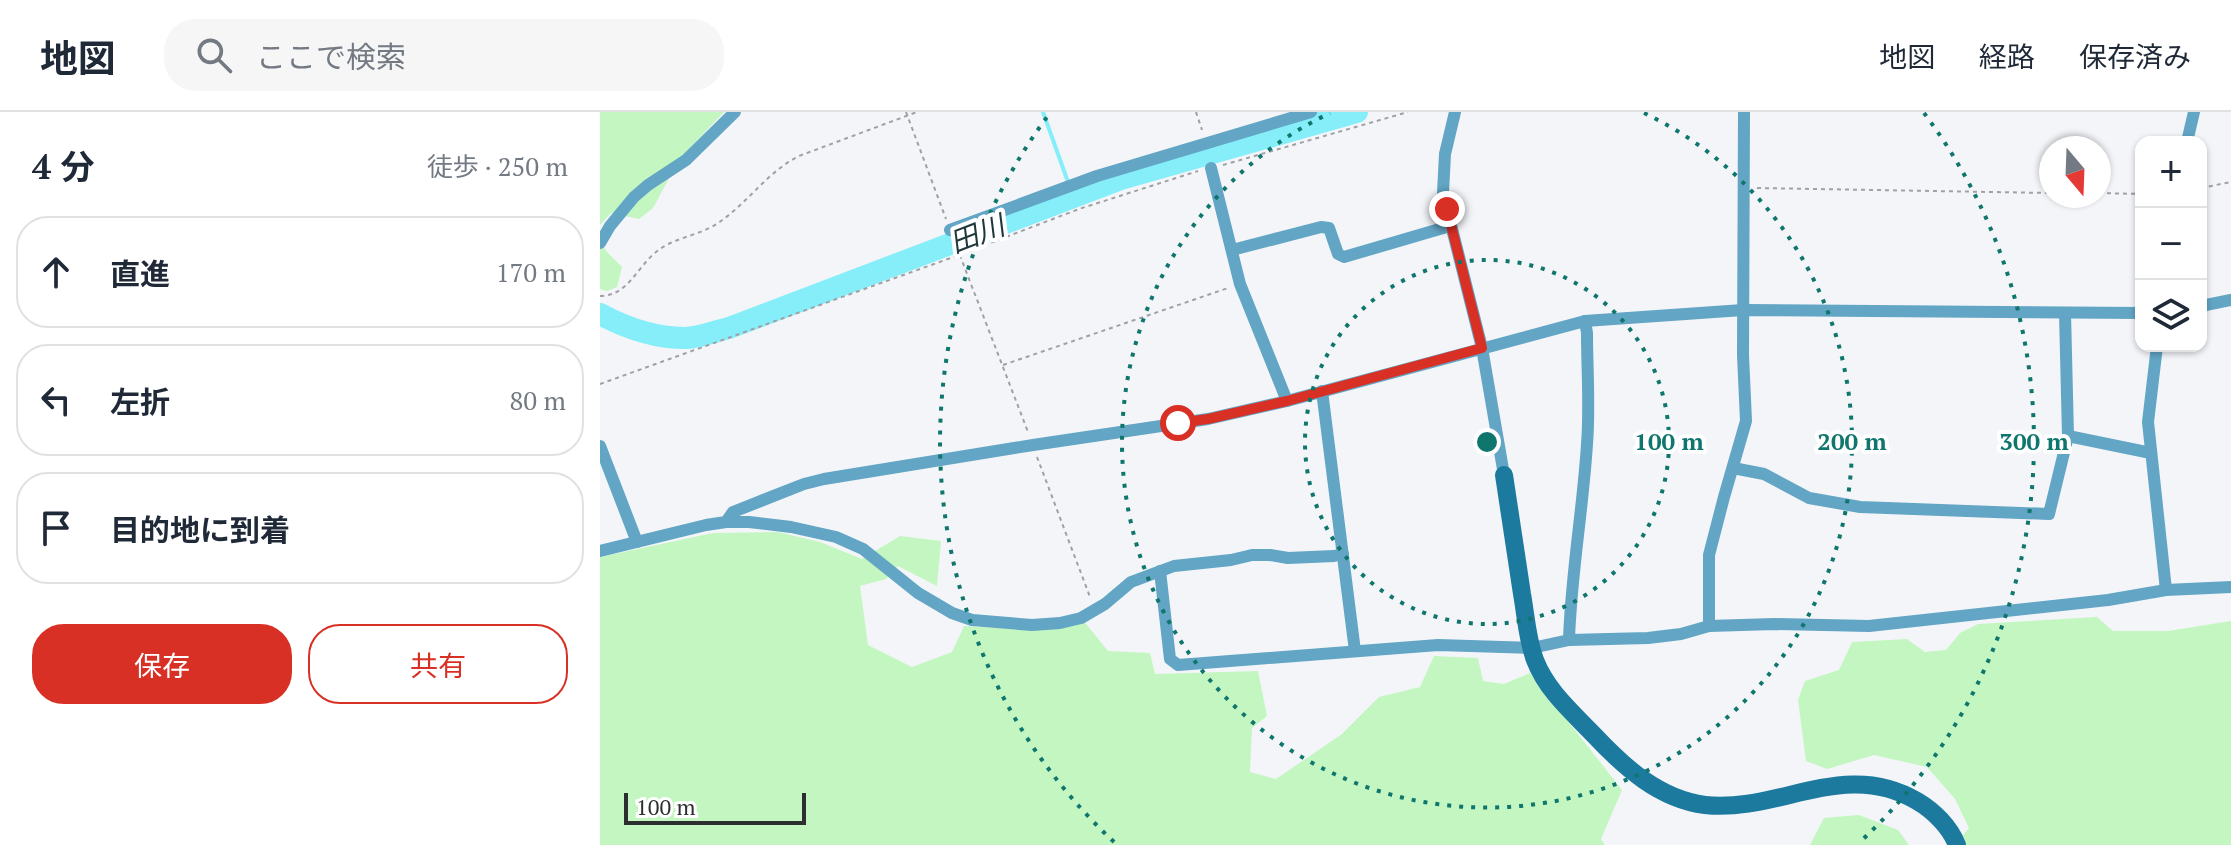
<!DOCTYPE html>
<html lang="ja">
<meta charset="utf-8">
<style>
body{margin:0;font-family:"PT Serif","Noto Sans JP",serif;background:#f6f6f7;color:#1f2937}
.controls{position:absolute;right:24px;top:24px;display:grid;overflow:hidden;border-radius:16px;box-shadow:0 2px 6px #0004}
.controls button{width:72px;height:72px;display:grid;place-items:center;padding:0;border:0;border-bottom:2px solid #e0e1e3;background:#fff;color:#1f2937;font:40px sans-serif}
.compass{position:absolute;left:1439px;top:24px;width:72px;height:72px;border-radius:50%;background:#fff;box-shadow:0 2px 6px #0004;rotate:161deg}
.scale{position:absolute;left:24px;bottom:20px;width:182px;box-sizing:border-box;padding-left:8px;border:4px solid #2d2e2f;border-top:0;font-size:22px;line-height:28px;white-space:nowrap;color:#2d2e2f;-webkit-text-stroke:6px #fff;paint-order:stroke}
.stop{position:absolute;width:24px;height:24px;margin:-18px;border:6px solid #d93025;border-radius:50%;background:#fff}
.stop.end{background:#d93025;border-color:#fff;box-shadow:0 2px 8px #0008}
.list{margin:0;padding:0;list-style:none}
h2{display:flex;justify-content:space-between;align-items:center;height:104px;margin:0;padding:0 32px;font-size:34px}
h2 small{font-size:26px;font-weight:400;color:#747a83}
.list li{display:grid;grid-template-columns:52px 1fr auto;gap:24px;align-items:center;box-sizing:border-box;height:112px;margin:0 16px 16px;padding:0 16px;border:2px solid #e0e1e3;border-radius:32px}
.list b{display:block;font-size:30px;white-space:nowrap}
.list em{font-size:26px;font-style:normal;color:#747a83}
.actions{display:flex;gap:16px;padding:24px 32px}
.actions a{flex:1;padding:18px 0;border:2px solid #d93025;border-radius:32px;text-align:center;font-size:28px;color:#d93025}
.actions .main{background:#d93025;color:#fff}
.icon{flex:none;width:44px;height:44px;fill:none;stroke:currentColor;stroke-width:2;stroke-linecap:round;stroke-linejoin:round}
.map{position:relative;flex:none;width:1631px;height:733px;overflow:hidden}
header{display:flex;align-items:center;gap:48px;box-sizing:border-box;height:112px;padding:0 40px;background:#fff;border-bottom:2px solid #e0e1e3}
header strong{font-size:38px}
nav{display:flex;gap:44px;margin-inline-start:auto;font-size:28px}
.search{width:560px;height:72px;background:#f6f6f7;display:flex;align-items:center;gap:20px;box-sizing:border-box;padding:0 28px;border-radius:32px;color:#747a83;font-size:30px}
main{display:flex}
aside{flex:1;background:#fff}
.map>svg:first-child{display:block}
.green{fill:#c4f6c1}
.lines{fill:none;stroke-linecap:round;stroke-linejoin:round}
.stream{stroke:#86eef9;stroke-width:4}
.river{stroke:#86eef9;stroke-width:22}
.path{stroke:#9fa1a3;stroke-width:2;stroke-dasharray:4 4;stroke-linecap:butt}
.street{stroke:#62a5c4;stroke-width:12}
.secondary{stroke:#1c7a9e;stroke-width:18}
.route{stroke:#d93025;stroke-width:10}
.ring{fill:none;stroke:#0f766e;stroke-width:4;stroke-dasharray:4 8}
.labels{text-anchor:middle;stroke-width:8;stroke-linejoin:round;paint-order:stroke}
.water-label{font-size:28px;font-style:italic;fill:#20383b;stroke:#fff}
.centre{fill:#0f766e;stroke:#fff;stroke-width:4}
.ring-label{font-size:24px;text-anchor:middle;font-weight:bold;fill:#0f766e;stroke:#fff;stroke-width:8;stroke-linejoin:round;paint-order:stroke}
</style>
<header>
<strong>地図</strong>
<div class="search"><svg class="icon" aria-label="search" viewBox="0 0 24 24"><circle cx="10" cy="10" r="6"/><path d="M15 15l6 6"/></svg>ここで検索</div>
<nav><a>地図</a><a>経路</a><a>保存済み</a></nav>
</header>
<main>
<aside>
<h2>4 分<small>徒歩 · 250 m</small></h2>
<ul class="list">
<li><svg class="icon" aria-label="ahead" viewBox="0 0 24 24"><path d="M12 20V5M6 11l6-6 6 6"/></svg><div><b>直進</b></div><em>170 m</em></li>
<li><svg class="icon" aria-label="left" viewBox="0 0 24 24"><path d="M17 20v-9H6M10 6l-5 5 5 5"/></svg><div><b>左折</b></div><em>80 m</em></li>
<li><svg class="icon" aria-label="arrive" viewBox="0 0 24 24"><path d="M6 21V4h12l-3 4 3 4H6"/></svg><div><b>目的地に到着</b></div></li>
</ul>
<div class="actions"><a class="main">保存</a><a>共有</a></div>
</aside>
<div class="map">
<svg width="1631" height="733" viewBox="0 0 1631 733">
<rect width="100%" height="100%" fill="#f3f5f9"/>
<!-- green -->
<g class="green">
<polygon points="0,0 124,0 80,46 53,96 39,107 11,101 0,113"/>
<polygon points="0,130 7,140 22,155 17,175 7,179 0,177"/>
<polygon points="178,420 220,430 262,447 300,424 341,429 337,474 298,454 286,467 260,474 268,533 312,555 352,540 364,514 425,517 483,508 508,539 550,541 555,562 658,559 667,604 652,616 650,660 676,667 742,622 779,585 820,575 834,544 878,546 883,569 904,572 930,561 1022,678 1001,727 1005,733 0,733 0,445 113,421"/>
<polygon points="1497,505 1513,519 1568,519 1631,509 1631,733 1355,733 1369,716 1355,687 1327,655 1274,643 1227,657 1206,649 1198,588 1205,569 1239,558 1252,530 1307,527 1325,540 1346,538 1360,521 1378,512"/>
<polygon points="1259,703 1298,718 1309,733 1210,733 1224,706"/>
</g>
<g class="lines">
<!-- stream -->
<polyline class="stream" points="443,0 473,84"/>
<!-- river -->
<path class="river" d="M0,202C26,216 56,226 85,226C99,226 115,219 129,216L521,67L757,0"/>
<!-- path -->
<g class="path">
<polyline points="306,0 346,107"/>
<polyline points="596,0 602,18"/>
<polyline points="623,53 808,0"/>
<polyline points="1157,76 1451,81"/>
<polyline points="1601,76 1631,70"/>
<polyline points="1499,81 1541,82"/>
<polyline points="354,128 428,320"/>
<path d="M0,184C28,184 37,155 56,140C74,125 99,124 118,111C148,91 167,60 199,44L317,0"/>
<polyline points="403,253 628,176"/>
<polyline points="0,272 359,143 479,97 598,59"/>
<polyline points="437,345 490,485"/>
</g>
<!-- street -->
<g class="street">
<polyline points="855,0 845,42 843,81 882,236 904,363"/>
<polyline points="1587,30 1594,0"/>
<polyline points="611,56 640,172 687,289"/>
<polyline points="350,118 497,64 711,0"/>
<polyline points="0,131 10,114 34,85 48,73 86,48 135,0"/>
<polyline points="632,138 721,115 729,116 738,142 744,145 850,114"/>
<polyline points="1601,194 1631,188"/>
<polyline points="1557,234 1548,310 1566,478"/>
<polyline points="722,279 755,539"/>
<polyline points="1468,324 1551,341"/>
<polyline points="0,334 37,430"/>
<polyline points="1133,356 1164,362 1209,386 1260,395 1449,402 1468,324 1465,201"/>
<polyline points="126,410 149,410 191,415 236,425 263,437 318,481 352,501 372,508 432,513 460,511 481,506 505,492 531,470 574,454 631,448 652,443 670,443 688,446 734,444 743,442"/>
<polyline points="0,439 106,413 126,410 133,400 204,372 224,367 433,333 608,307 687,289 985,209 1143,198 1541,201"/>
<polyline points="560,459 570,547 578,553 838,533 932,536 969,528 1048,526 1081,522 1109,514 1174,512 1269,514 1508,488 1566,478 1631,475"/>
<polyline points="1109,514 1109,443 1124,385 1146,309 1143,243 1144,0"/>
<path d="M969,528C971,462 983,397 987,332C990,295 987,257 987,221L985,209"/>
</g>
<!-- secondary -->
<path class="secondary" d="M904,363C910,403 916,442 922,482C926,504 927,527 935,548C947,579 972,600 994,623C1024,655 1059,687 1105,693C1179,701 1245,646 1317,689C1334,699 1350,715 1357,733"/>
</g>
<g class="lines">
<!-- route -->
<polyline class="route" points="578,311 608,307 687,289 882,236 847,97"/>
</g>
<!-- distance rings -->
<g class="ring">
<circle cx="887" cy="330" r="182"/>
<path d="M1044 1A365 365 0 1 1 730 1"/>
<path d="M514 730A547 547 0 0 1 450 1M1324 1A547 547 0 0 1 1260 730"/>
</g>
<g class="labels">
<!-- water labels -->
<g class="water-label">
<text transform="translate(377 122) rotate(-21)" y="10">田川</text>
</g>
</g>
<circle cx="887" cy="330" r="12" class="centre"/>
<g class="ring-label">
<text x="1069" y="338">100 m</text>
<text x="1252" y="338">200 m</text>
<text x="1434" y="338">300 m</text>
</g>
</svg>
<div class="controls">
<button>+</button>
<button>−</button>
<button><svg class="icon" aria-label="layers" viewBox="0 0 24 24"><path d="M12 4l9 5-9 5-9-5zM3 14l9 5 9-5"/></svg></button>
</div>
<svg class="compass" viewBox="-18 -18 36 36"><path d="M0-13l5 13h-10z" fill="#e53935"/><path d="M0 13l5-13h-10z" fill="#747a83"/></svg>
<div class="scale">100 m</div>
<div class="stop" style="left:578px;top:311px"></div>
<div class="stop end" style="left:847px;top:97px"></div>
</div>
</main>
